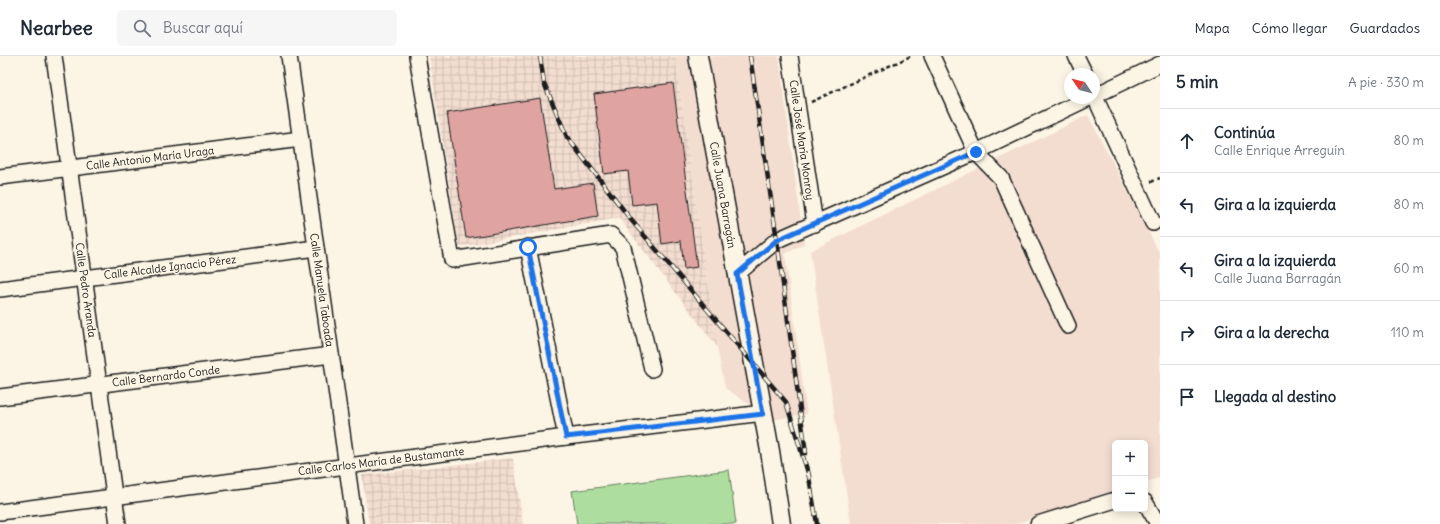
<!DOCTYPE html>
<html lang="es">
<meta charset="utf-8">
<style>
body{margin:0;font-family:Delius,sans-serif;background:#f6f6f7;color:#1f2937}
.controls{position:absolute;right:12px;bottom:12px;display:grid;overflow:hidden;border-radius:6px;box-shadow:0 2px 10px #0003}
.controls button{width:36px;height:36px;display:grid;place-items:center;padding:0;border:0;border-bottom:1px solid #e0e1e3;background:#fff;color:#1f2937;font:20px sans-serif}
.compass{position:absolute;left:1064px;top:12px;width:36px;height:36px;border-radius:50%;background:#fff;box-shadow:0 2px 10px #0003;rotate:305deg}
.stop{position:absolute;width:12px;height:12px;margin:-9px;border:3px solid #1a73e8;border-radius:50%;background:#fff}
.stop.end{background:#1a73e8;border-color:#fff;box-shadow:0 1px 4px #0008}
.list{margin:0;padding:0;list-style:none}
h2{display:flex;justify-content:space-between;align-items:center;height:52px;margin:0;padding:0 16px;font-size:17px}
h2 small{font-size:13px;font-weight:400;color:#747a83}
.list li{display:grid;grid-template-columns:26px 1fr auto;gap:12px;align-items:center;box-sizing:border-box;height:64px;padding:0 16px;border-top:1px solid #e0e1e3}
.list b{display:block;font-size:15px;white-space:nowrap}
.list p{margin:0;font-size:13px;white-space:nowrap;color:#747a83}
.list em{font-size:13px;font-style:normal;color:#747a83}
.icon{flex:none;width:22px;height:22px;fill:none;stroke:currentColor;stroke-width:2;stroke-linecap:round;stroke-linejoin:round}
.map{position:relative;flex:none;width:1160px;height:468px;overflow:hidden}
header{display:flex;align-items:center;gap:24px;box-sizing:border-box;height:56px;padding:0 20px;background:#fff;border-bottom:1px solid #e0e1e3}
header strong{font-size:19px}
nav{display:flex;gap:22px;margin-inline-start:auto;font-size:14px}
.search{width:280px;height:36px;background:#f6f6f7;display:flex;align-items:center;gap:10px;box-sizing:border-box;padding:0 14px;border-radius:6px;color:#747a83;font-size:15px}
main{display:flex}
aside{flex:1;background:#fff}
.map>svg:first-child{display:block}
.built{fill:#f3ddd1}
.industrial{fill:url(#industrial-grid)}
.pitch{fill:#adde9f;stroke:#647d5e}
.building{fill:#dfa4a2;stroke:#1c1c1c}
.lines{fill:none;stroke-linecap:round;stroke-linejoin:round}
.minor-casing{stroke:#1c1c1c;stroke-width:18}
.tertiary-casing{stroke:#1c1c1c;stroke-width:21}
.path{stroke:#1c1c1c;stroke-width:2.5;stroke-dasharray:4 3;stroke-linecap:butt}
.minor{stroke:#fcf5e5;stroke-width:15}
.tertiary{stroke:#fcf5e5;stroke-width:18}
.rail-casing{stroke:#1c1c1c;stroke-width:4.5}
.rail{stroke:#fcf5e5;stroke-width:3;stroke-dasharray:9;stroke-linecap:butt}
.route{stroke:#1a73e8;stroke-width:5}
.labels{text-anchor:middle;stroke-width:3;stroke-linejoin:round;paint-order:stroke}
.street-label{font-size:11px;fill:#1c1c1c;stroke:#fcf5e5}
</style>
<header>
<strong>Nearbee</strong>
<div class="search"><svg class="icon" aria-label="search" viewBox="0 0 24 24"><circle cx="10" cy="10" r="6"/><path d="M15 15l6 6"/></svg>Buscar aquí</div>
<nav><a>Mapa</a><a>Cómo llegar</a><a>Guardados</a></nav>
</header>
<main>
<div class="map">
<svg width="1160" height="468" viewBox="0 0 1160 468">
<defs>
<pattern id="industrial-grid" width="8" height="8" patternUnits="userSpaceOnUse"><rect width="8" height="8" fill="#f3ddd1"/><path d="M0 4h8M4 0v8" fill="none" stroke="#d0bdb3"/></pattern>
</defs>
<rect width="100%" height="100%" fill="#fcf5e5"/>
<filter id="ink" filterUnits="userSpaceOnUse"><feTurbulence type="fractalNoise" baseFrequency=".025" numOctaves="2"/><feDisplacementMap in="SourceGraphic" scale="8" xChannelSelector="R" yChannelSelector="G"/><feConvolveMatrix kernelMatrix="1 2 1 2 8 2 1 2 1" color-interpolation-filters="sRGB"/></filter>
<g filter="url(#ink)">
<!-- built -->
<g class="built">
<polygon points="675,0 779,0 804,188 785,198 807,358 772,364 725,332 717,291"/>
<polygon points="1088,59 1160,198 1160,422 1145,426 1145,387 1115,387 1115,436 1014,468 851,468 810,195"/>
</g>
<!-- industrial -->
<g class="industrial">
<polygon points="429,0 675,0 717,291 619,162 459,191"/>
<polygon points="513,402 523,468 369,468 362,419"/>
</g>
<!-- pitch -->
<polygon class="pitch" points="729,414 736,468 577,468 572,435"/>
<!-- building -->
<g class="building">
<polygon points="673,27 697,211 684,213 681,185 662,188 657,146 632,149 628,115 604,118 594,38"/>
<polygon points="540,42 554,133 593,127 598,160 466,182 447,57"/>
</g>
<g class="lines">
<defs>
<g id="minor">
<polyline points="54,0 118,468"/>
<polyline points="289,0 355,468"/>
<polyline points="417,0 452,204 611,179 623,191 652,313"/>
<polyline points="790,0 815,168"/>
<polyline points="932,0 976,96 1001,122 1068,270"/>
<polyline points="1076,0 1085,18"/>
<polyline points="1094,39 1153,167"/>
<polyline points="1094,40 1160,8"/>
<polyline points="0,121 301,83"/>
<polyline points="528,191 566,381"/>
<polyline points="737,218 777,184 976,96 1089,42"/>
<polyline points="0,233 316,192"/>
<polyline points="0,341 331,299"/>
<polyline points="1145,446 1158,468"/>
<polyline points="0,456 566,381 763,357"/>
<polyline points="1038,468 1115,444"/>
</g>
<polyline id="tertiary" points="698,0 770,395 781,468"/>
</defs>
<!-- minor casing -->
<use href="#minor" class="minor-casing"/>
<!-- tertiary casing -->
<use href="#tertiary" class="tertiary-casing"/>
<!-- path -->
<g class="path">
<polyline points="811,46 911,0"/>
<polyline points="1151,126 1160,122"/>
</g>
<!-- minor -->
<use href="#minor" class="minor"/>
<!-- tertiary -->
<use href="#tertiary" class="tertiary"/>
<defs>
<g id="rail">
<polyline points="540,0 544,27 567,81 632,165 786,346 809,420"/>
<polyline points="750,0 777,184 806,397"/>
<polyline points="808,415 817,468"/>
</g>
</defs>
<!-- rail casing -->
<use href="#rail" class="rail-casing"/>
<!-- rail -->
<use href="#rail" class="rail"/>
</g>
</g>
<g class="lines" filter="url(#ink)">
<!-- route -->
<polyline class="route" points="528,191 566,381 763,358 737,218 777,184 976,96"/>
</g>
<g class="labels">
<!-- street labels -->
<g class="street-label">
<text transform="translate(802 84) rotate(82)" y="4">Calle José María Monroy</text>
<text transform="translate(150 102) rotate(-7)" y="4">Calle Antonio María Uraga</text>
<text transform="translate(723 139) rotate(80)" y="4">Calle Juana Barragán</text>
<text transform="translate(170 211) rotate(-7)" y="4">Calle Alcalde Ignacio Pérez</text>
<text transform="translate(86 234) rotate(82)" y="4">Calle Pedro Aranda</text>
<text transform="translate(322 234) rotate(82)" y="4">Calle Manuela Taboada</text>
<text transform="translate(166 320) rotate(-7)" y="4">Calle Bernardo Conde</text>
<text transform="translate(381 405) rotate(-7)" y="4">Calle Carlos María de Bustamante</text>
</g>
</g>
</svg>
<div class="controls">
<button>+</button>
<button>−</button>
</div>
<svg class="compass" viewBox="-18 -18 36 36"><path d="M0-13l5 13h-10z" fill="#e53935"/><path d="M0 13l5-13h-10z" fill="#747a83"/></svg>
<div class="stop" style="left:528px;top:191px"></div>
<div class="stop end" style="left:976px;top:96px"></div>
</div>
<aside>
<h2>5 min<small>A pie · 330 m</small></h2>
<ul class="list">
<li><svg class="icon" aria-label="ahead" viewBox="0 0 24 24"><path d="M12 20V5M6 11l6-6 6 6"/></svg><div><b>Continúa</b><p>Calle Enrique Arreguín</p></div><em>80 m</em></li>
<li><svg class="icon" aria-label="left" viewBox="0 0 24 24"><path d="M17 20v-9H6M10 6l-5 5 5 5"/></svg><div><b>Gira a la izquierda</b></div><em>80 m</em></li>
<li><svg class="icon" aria-label="left" viewBox="0 0 24 24"><path d="M17 20v-9H6M10 6l-5 5 5 5"/></svg><div><b>Gira a la izquierda</b><p>Calle Juana Barragán</p></div><em>60 m</em></li>
<li><svg class="icon" aria-label="right" viewBox="0 0 24 24"><path d="M7 20v-9h11M14 6l5 5-5 5"/></svg><div><b>Gira a la derecha</b></div><em>110 m</em></li>
<li><svg class="icon" aria-label="arrive" viewBox="0 0 24 24"><path d="M6 21V4h12l-3 4 3 4H6"/></svg><div><b>Llegada al destino</b></div></li>
</ul>
</aside>
</main>
